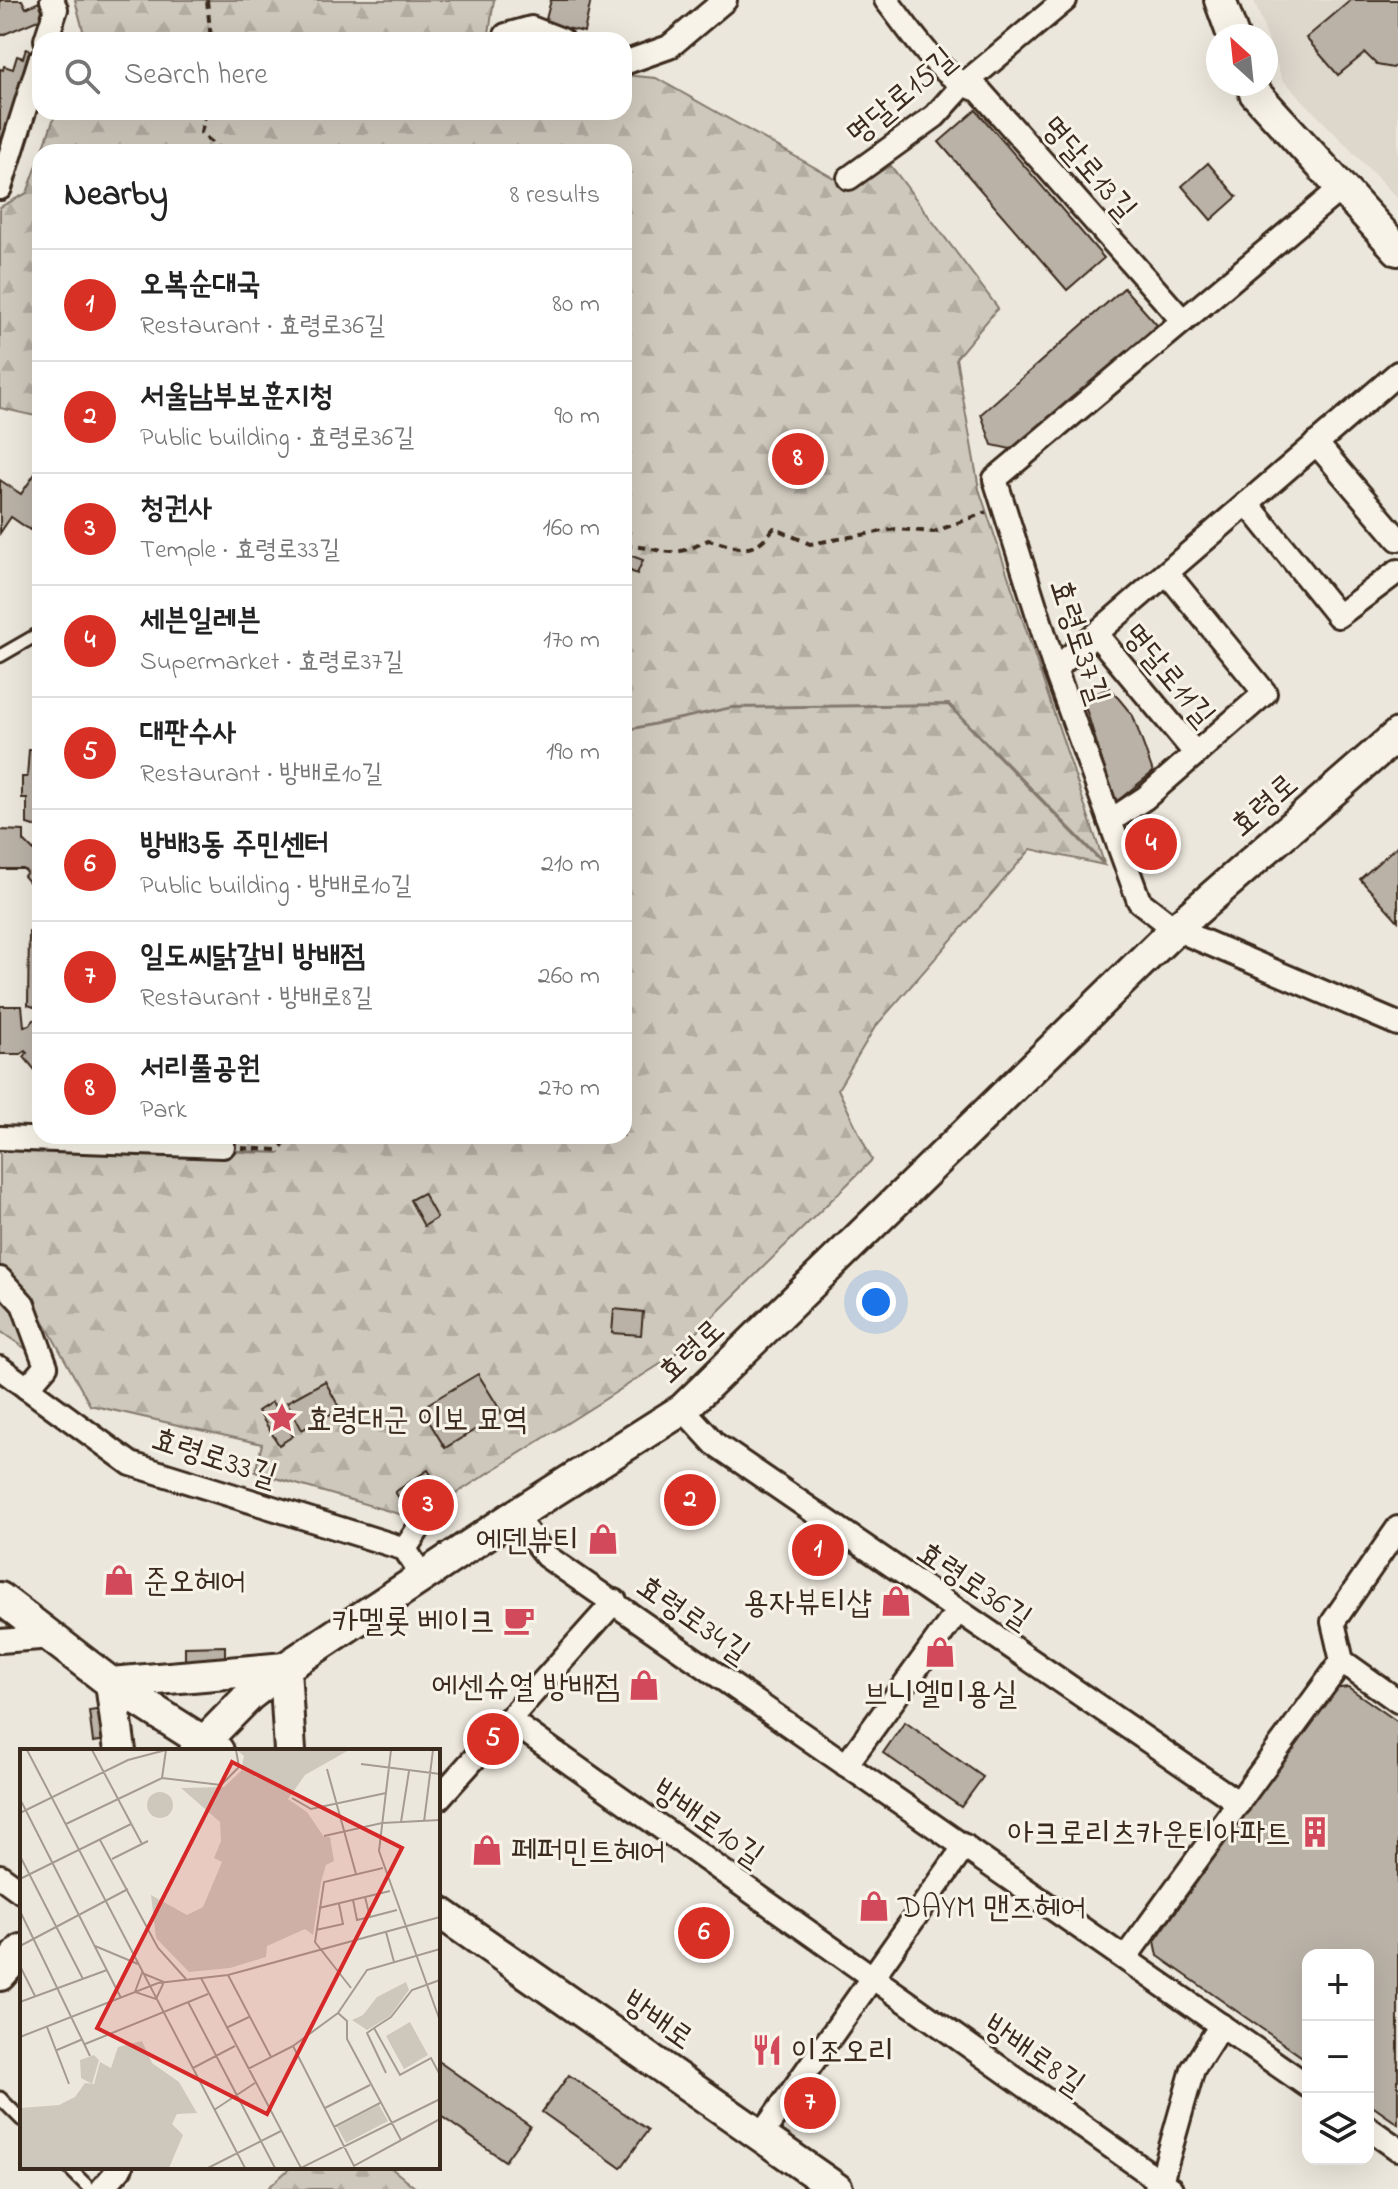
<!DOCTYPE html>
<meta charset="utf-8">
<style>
body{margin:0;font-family:"Indie Flower","Poor Story",sans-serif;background:#f6f6f6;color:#222}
.controls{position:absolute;right:24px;bottom:24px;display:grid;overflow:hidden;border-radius:16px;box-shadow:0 8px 32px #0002}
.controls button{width:72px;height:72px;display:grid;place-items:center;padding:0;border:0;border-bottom:2px solid #e0e0e0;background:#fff;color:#222;font:40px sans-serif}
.compass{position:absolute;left:1206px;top:24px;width:72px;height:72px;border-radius:50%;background:#fff;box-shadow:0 8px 32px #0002;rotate:333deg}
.you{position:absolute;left:876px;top:1302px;width:28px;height:28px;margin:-20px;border:6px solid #fff;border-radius:50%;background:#1a73e8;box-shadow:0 0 0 12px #1a73e833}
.badge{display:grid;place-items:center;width:52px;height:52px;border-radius:50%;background:#d93025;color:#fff;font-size:26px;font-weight:700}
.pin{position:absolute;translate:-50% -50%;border:4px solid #fff;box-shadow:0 2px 8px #0006}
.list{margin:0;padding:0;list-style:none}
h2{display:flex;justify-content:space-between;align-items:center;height:104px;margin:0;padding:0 32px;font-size:34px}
h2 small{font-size:26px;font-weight:400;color:#767676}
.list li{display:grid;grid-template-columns:52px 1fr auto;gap:24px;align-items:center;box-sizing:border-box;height:112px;padding:0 32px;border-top:2px solid #e0e0e0}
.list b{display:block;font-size:30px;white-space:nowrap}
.list p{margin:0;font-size:26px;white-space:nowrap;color:#767676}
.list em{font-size:26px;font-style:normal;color:#767676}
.icon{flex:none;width:44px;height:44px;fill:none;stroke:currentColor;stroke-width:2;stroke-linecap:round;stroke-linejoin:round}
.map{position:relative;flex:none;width:1398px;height:2189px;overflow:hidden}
.search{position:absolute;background:#fff;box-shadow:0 8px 32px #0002;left:32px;top:32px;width:600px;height:88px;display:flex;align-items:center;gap:20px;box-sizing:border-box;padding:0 28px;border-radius:24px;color:#767676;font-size:30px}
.panel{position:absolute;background:#fff;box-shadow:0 8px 32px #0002;left:32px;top:144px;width:600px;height:1000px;border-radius:24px}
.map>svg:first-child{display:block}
.built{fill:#ddd7cc}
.green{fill:#cec8bc;stroke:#84796d;stroke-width:2}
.forest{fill:url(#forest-firs);stroke:#84796d;stroke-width:2}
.building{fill:#bab2a7;stroke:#3b2a1e;stroke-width:2}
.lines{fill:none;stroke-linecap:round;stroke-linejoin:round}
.lane-casing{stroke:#3b2a1e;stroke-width:17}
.street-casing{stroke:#3b2a1e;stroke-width:28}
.secondary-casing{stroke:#3b2a1e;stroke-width:36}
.path{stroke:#3b2a1e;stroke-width:4;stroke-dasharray:8 6;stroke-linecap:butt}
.lane{stroke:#f7f3e8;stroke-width:11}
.street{stroke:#f7f3e8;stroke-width:22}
.secondary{stroke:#f7f3e8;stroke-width:30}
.labels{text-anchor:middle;stroke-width:6;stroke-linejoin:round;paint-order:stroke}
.street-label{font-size:32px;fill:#3b2a1e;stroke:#f7f3e8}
.poi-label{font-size:32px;fill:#3b2a1e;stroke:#f7f3e8;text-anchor:start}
.inset-road{fill:none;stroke:#a59b90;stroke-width:2}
.view{fill:#d62828;fill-opacity:0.15;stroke:#d62828;stroke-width:4}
.inset-edge{fill:none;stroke:#3b2a1e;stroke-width:4}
</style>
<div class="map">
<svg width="1398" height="2189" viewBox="0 0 1398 2189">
<defs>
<pattern id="forest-firs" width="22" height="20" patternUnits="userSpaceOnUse" patternTransform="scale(2)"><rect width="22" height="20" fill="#cec8bc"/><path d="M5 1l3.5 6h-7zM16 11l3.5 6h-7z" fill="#b2aca1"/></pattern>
</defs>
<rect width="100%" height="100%" fill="#ece7dc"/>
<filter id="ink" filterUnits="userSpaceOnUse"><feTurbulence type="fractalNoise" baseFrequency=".0125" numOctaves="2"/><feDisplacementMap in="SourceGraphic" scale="16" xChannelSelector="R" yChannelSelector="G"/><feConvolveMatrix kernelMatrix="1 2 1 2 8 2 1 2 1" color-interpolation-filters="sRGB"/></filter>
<g filter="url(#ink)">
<!-- built -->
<polygon class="built" points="1254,0 1398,0 1398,199 1282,79"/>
<!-- green -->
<polygon class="green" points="0,1282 32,1342 26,1349 0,1331"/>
<!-- forest -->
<g class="forest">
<polygon points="75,0 494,0 488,40 81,40 84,34"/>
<polygon points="624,75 656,78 846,185 891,166 998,308 956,358 979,489 1104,863 949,704 732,707 624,730 624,152 42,152 56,112 624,112"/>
<polygon points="40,157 40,417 0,408 0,207 27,193"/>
<polygon points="948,705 1104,865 1031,849 875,1027 838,1089 872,1160 673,1356 416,1519 255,1472 262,1444 90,1405 31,1298 0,1268 0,1144 281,1153 218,1150 249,1136 624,1136 624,731 731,708"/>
<polygon points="291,2167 390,2167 417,2189 267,2189"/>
</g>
<!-- building -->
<g class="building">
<polygon points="0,0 22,0 26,8 39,2 45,17 0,36"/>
<polygon points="551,0 591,0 584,32 545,23"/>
<polygon points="1351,0 1398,0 1398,63 1393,68 1377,65 1365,53 1338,75 1306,38"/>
<polygon points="26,49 38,53 0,158 0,69 3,70 4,66 13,69 17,56 23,58"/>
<polygon points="976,110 1104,258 1067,290 939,142"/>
<polygon points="1208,163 1237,197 1211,220 1182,186"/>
<polygon points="1124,288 1157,325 1015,450 992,445 981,414"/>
<polygon points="37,471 40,473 40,515 30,530 11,517 0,533 0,480 21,494"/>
<polygon points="624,553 643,560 637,574 624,568"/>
<polygon points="1110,688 1133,716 1153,772 1115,803 1083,699"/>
<polygon points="29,750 40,750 40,828 27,824 27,798 22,798 22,777 27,777"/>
<polygon points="0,830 24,831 24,841 34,851 40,840 40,895 24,876 27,872 23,869 0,869"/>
<polygon points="1398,845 1398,921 1360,879"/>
<polygon points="29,931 40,931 40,1009 28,1005"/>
<polygon points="0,1006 22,1006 24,1026 29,1025 40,1014 40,1076 24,1057 27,1053 25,1051 21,1054 0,1054"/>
<polygon points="423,1193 437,1218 424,1226 410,1200"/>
<polygon points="614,1309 643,1312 641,1335 612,1333"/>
<polygon points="478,1374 502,1413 445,1448 421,1408"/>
<polygon points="325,1381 340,1409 302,1430 287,1402"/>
<polygon points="272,1402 293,1436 279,1445 258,1411"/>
<polygon points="428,1470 441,1490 408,1511 395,1492"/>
<polygon points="225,1646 225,1659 185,1660 185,1647"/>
<polygon points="1348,1687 1398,1722 1398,2124 1368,2103 1368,1955 1308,1955 1308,2061 1158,1956 1155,1941 1333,1689"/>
<polygon points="103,1709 107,1740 93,1742 89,1711"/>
<polygon points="905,1722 983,1777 961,1807 883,1753"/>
<polygon points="438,2061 530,2126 505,2161 438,2114"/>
<polygon points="569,2075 648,2130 621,2168 542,2112"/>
</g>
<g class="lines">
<defs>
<g id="lane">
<polyline points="0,656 40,633"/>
<polyline points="0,2098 22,2120"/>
<polyline points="68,2167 90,2189"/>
</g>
<g id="street">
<path d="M886,0C912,32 938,78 979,90L1183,321"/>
<polyline points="506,35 531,28 562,40"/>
<polyline points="46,40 56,9 52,0"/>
<polyline points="624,63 669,47 725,0"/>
<polyline points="849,178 935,116 963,85 1065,0"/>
<polyline points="0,188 40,60"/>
<polyline points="1340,189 995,479 1055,669 1139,901 1175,929 1398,1024"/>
<polyline points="1316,443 1398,539"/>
<polyline points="1247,503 1338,616 1398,571"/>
<polyline points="1096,634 1196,754"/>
<polyline points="1055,669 1398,373"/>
<polyline points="1110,821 1145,798 1265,693 1167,573"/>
<polyline points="0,1138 223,1146"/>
<polyline points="0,1279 23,1304 46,1366 27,1388"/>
<polyline points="0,1368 131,1464 405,1549 422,1576"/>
<polyline points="683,1409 715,1444 1239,1803"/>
<polyline points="514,1516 546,1556 1308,2086"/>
<polyline points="1398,1528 1333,1622 1342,1661 1398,1701"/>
<polyline points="405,1549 430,1511 428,1505"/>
<polyline points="0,1641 53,1637"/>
<polyline points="508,1719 1171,2189"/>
<polyline points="846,1765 958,1611"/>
<polyline points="438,1799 615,1601"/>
<polyline points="0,1876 22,1892"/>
<polyline points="1125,1958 1342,1661"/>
<polyline points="1368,2128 1398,2149"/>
<polyline points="762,2134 965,1846"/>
<polyline points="102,2189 121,2167"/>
<polyline points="1156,2189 1161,2182 1193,2069 1221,2025"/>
</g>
<g id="secondary">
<polyline points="1220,0 1233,36"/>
<polyline points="1252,84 1255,93 1398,250"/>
<polyline points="0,1598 111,1683 218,1751"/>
<polyline points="120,1751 111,1683 285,1668 290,1751"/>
<polyline points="195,1751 250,1695 285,1668 514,1516 683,1409 1175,929 1398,734"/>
<polyline points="438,1911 837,2189"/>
<polyline points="0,1975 22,1950"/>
</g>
</defs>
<!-- lane casing -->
<use href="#lane" class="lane-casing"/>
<!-- street casing -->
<use href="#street" class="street-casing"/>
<!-- secondary casing -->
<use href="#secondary" class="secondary-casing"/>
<!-- path -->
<g class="path">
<polyline points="207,0 211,40"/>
<polyline points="206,112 201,133 223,152"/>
<path d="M624,546C666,546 665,563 708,540C743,548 750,558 774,528L810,544L896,529L934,532L986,512"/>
<polyline points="241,1148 278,1150 292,1136"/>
</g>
<!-- lane -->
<use href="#lane" class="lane"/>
<!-- street -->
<use href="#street" class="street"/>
<!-- secondary -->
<use href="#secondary" class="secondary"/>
</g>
</g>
<!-- icons -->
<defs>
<symbol id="sight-bare" viewBox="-9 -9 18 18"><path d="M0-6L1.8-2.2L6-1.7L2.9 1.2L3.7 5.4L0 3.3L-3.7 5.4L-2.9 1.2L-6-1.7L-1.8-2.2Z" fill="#d1495b" stroke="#f7f3e8" stroke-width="2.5" paint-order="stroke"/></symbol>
<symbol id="shop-bare" viewBox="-9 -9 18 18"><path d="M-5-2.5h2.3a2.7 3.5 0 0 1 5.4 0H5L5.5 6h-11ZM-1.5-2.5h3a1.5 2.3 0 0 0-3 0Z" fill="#d1495b" stroke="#f7f3e8" stroke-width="2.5" paint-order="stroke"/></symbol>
<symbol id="cafe-bare" viewBox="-9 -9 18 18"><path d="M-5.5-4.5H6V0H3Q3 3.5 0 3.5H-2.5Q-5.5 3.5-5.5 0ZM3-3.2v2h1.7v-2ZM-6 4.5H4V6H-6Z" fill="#d1495b" stroke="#f7f3e8" stroke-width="2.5" paint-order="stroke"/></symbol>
<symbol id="building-bare" viewBox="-9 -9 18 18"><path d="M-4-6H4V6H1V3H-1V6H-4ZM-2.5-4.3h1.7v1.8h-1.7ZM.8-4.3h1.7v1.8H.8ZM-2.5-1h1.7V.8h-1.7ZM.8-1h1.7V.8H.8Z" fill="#d1495b" stroke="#f7f3e8" stroke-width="2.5" paint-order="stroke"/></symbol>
<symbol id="restaurant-bare" viewBox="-9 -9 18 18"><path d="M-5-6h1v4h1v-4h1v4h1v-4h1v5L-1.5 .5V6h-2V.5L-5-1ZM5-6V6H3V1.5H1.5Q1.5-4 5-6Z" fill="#d1495b" stroke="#f7f3e8" stroke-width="2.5" paint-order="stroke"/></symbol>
</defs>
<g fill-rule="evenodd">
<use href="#sight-bare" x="260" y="1396" width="44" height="44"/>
<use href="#shop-bare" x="581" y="1517" width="44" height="44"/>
<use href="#shop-bare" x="97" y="1558" width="44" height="44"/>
<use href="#shop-bare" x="874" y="1579" width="44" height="44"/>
<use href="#cafe-bare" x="497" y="1598" width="44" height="44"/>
<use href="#shop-bare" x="918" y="1630" width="44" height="44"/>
<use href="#shop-bare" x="622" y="1663" width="44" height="44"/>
<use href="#building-bare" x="1293" y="1810" width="44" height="44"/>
<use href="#shop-bare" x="465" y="1828" width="44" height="44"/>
<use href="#shop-bare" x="852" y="1884" width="44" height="44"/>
<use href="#restaurant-bare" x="745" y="2028" width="44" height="44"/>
</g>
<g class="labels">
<!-- street labels -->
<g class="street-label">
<text transform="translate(900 95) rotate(-40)" y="11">명달로15길</text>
<text transform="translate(1090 167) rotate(49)" y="11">명달로13길</text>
<text transform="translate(1081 641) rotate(72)" y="11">효령로37길</text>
<text transform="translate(1170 674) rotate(50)" y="11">명달로11길</text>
<text transform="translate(1263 804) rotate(-41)" y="11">효령로</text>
<text transform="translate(690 1350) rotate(-43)" y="11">효령로</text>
<text transform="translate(215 1456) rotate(18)" y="11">효령로33길</text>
<text transform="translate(975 1584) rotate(34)" y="11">효령로36길</text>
<text transform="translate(694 1618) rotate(35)" y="11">효령로34길</text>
<text transform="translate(709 1822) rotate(35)" y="11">방배로10길</text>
<text transform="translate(659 2019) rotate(35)" y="11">방배로</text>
<text transform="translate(1035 2054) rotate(35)" y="11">방배로8길</text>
</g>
<!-- poi labels -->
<g class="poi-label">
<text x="306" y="1429">효령대군 이보 묘역</text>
<text x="579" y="1550" text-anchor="end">에덴뷰티</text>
<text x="143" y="1591">준오헤어</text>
<text x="872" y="1612" text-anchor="end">용자뷰티샵</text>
<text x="495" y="1631" text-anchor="end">카멜롯 베이크</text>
<text x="620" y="1696" text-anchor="end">에센슈얼 방배점</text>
<text x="940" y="1703" text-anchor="middle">브니엘미용실</text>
<text x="1291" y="1843" text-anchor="end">아크로리츠카운티아파트</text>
<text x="511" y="1861">페퍼민트헤어</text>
<text x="898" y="1917">DAYM 맨즈헤어</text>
<text x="791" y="2061">이조오리</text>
</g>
</g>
<!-- overview -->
<g transform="translate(20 1749)">
<rect width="420" height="420" fill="#ece7dc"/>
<path d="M127 56a13 13 0 1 1 26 0a13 13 0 1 1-26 0ZM390,273L408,306L384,320L366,287ZM74,306L79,311L72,335L61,329L60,311ZM359,356L368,372L326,394L317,378Z" fill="#cec8bc"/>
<path d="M217,1H329L285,26L268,50L287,63L304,88H310L314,112L306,116L301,133L293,186L285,180L247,197L246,208L210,219L169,223L136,189L131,146L167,166L183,158L202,113L194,109L201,92L200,73L161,39L204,38L221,22L224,7ZM122,292L132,314L159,333L177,364L157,365L152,375L163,386L149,419H2L0,359L39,356L55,348L65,334L74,335L80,313L91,319L98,298Z" fill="#cec8bc"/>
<path d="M386,233L389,241L370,267L347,281L332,271L343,266L357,248Z" fill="#cec8bc"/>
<path class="inset-road" d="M7,1L225,419M72,1L122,95M371,1L359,102L420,272M341,15L420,25M307,20L336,125M142,29L146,1M272,49L291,60L366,44M0,50L101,249M0,64L108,11L146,1M381,73L389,22M404,73L413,1M46,75L142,29L201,36L219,18L216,1M304,87L362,74L420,71M80,91L138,199L166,230M0,107L63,230M92,110L128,92M0,130L111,75M333,151L337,171L350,168L345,148M299,159L370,142M0,162L70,307M350,168L377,161M296,181L323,175L319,155M366,183L374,213M0,197L108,140M75,197L118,215M420,200L347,221L318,264L273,297L334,417L420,370M0,217L15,247M122,224L144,233L136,250L115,243ZM208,226L251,308M181,229L281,419L420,350M420,231L392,241L371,268L354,279L380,326L411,309L420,326M331,239L295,193L304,133L363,119M0,253L87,221M168,253L255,419M318,264L327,272V290L381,391M27,278L49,335M206,279L229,268M354,279L347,284L366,324M0,288L138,234L208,226L420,168M65,295L188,245M37,301L63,290M173,319L215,297M228,320L273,297M305,359L350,336M194,361L235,334M314,378L360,354M188,419L261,382"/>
<path class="view" d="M212,13L382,99L247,365L77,279Z"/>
<rect width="420" height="420" class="inset-edge"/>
</g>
</svg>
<div class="controls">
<button>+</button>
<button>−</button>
<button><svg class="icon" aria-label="layers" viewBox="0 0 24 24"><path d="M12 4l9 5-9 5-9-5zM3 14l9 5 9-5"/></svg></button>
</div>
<svg class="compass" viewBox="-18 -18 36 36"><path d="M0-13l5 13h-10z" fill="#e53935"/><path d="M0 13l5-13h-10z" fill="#767676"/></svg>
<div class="you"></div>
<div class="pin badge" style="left:818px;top:1550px">1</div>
<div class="pin badge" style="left:690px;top:1500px">2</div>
<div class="pin badge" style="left:428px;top:1505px">3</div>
<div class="pin badge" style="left:1151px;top:844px">4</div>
<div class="pin badge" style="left:493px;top:1739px">5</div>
<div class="pin badge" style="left:704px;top:1933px">6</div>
<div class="pin badge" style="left:810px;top:2103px">7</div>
<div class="pin badge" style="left:798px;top:459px">8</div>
<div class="search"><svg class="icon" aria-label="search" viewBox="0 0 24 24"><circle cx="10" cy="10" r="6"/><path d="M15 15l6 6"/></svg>Search here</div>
<section class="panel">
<h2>Nearby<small>8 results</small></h2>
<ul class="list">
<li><span class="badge">1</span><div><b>오복순대국</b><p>Restaurant · 효령로36길</p></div><em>80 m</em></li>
<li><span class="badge">2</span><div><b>서울남부보훈지청</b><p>Public building · 효령로36길</p></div><em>90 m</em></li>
<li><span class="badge">3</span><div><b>청권사</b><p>Temple · 효령로33길</p></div><em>160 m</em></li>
<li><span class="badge">4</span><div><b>세븐일레븐</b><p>Supermarket · 효령로37길</p></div><em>170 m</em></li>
<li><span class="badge">5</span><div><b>대판수사</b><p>Restaurant · 방배로10길</p></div><em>190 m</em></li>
<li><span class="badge">6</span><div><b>방배3동 주민센터</b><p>Public building · 방배로10길</p></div><em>210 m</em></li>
<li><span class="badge">7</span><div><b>일도씨닭갈비 방배점</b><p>Restaurant · 방배로8길</p></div><em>260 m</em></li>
<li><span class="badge">8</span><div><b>서리풀공원</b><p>Park</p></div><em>270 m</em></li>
</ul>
</section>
</div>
